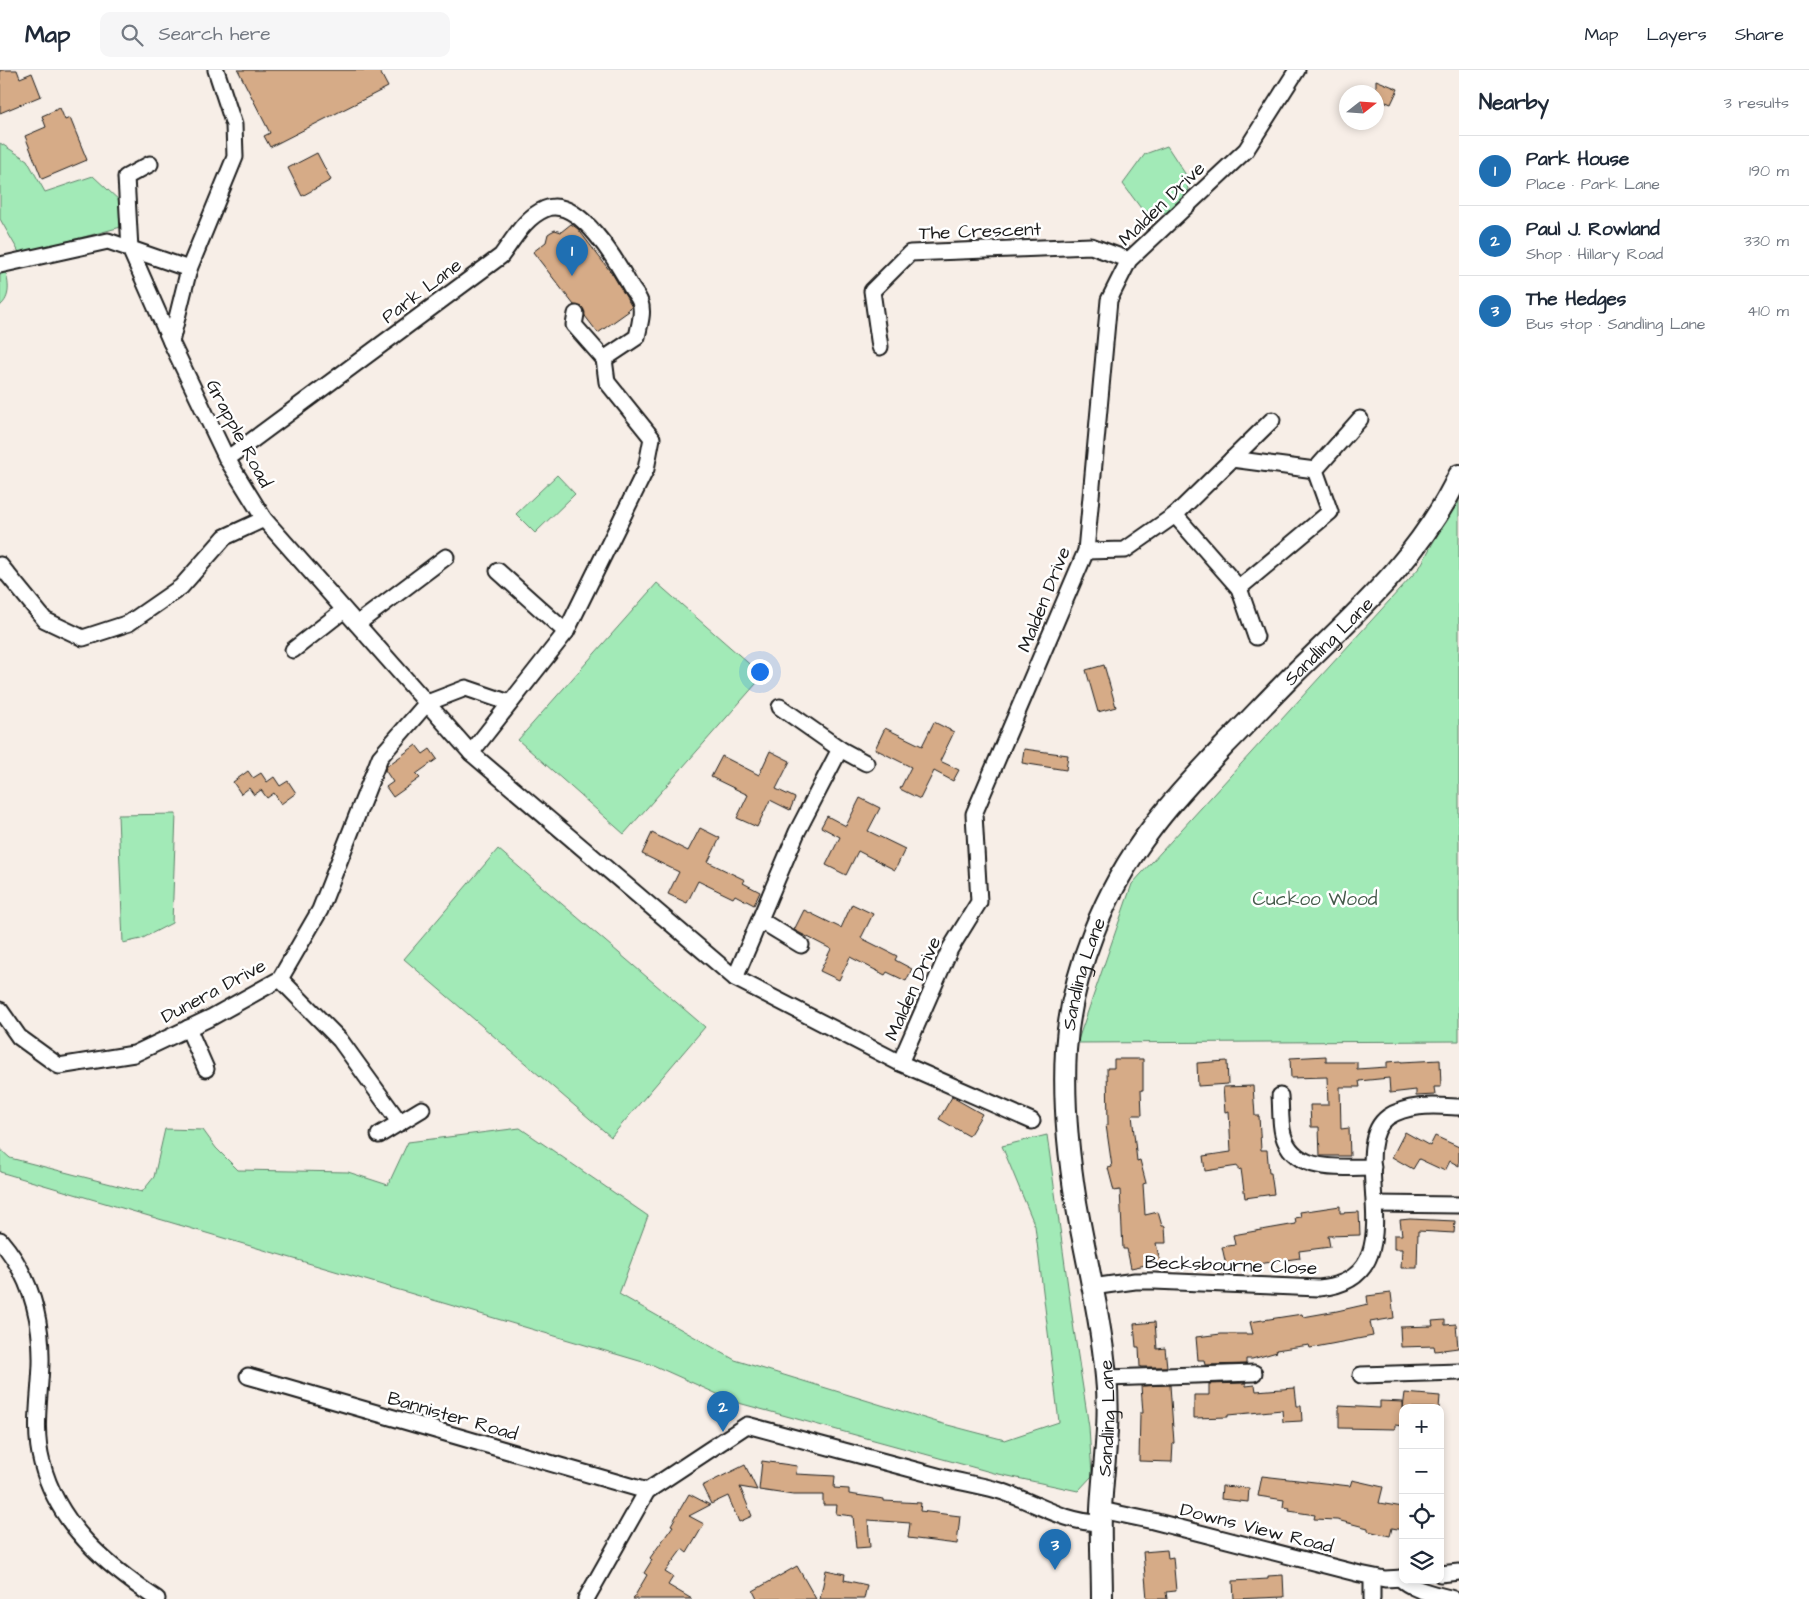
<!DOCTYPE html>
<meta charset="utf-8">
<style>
body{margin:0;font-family:"Architects Daughter",sans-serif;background:#f6f6f7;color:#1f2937}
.controls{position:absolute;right:15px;bottom:15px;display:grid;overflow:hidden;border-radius:10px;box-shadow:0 2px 8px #0003}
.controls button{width:45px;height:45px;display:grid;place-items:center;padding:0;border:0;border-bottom:1px solid #e0e1e3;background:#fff;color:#1f2937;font:25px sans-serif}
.compass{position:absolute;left:1339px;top:15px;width:45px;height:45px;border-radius:50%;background:#fff;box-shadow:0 2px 8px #0003;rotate:73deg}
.you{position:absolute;left:759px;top:601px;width:18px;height:18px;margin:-12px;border:4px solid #fff;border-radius:50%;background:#1a73e8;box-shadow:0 0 0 8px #1a73e833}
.badge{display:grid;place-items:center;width:32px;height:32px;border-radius:50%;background:#1f6fb2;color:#fff;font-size:16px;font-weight:700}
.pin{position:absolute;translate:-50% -41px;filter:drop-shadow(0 1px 2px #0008)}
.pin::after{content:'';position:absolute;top:26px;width:18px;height:15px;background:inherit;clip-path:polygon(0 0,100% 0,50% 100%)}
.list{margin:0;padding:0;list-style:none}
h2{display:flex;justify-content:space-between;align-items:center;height:65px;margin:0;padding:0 20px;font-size:21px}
h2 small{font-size:16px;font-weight:400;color:#747a83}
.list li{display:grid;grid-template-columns:32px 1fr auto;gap:15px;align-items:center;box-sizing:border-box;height:70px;padding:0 20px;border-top:1px solid #e0e1e3}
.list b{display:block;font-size:19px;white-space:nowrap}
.list p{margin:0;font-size:16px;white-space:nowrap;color:#747a83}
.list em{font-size:16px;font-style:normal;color:#747a83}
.icon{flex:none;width:28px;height:28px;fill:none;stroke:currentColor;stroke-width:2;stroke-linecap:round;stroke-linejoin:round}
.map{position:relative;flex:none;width:1459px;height:1529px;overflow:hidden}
header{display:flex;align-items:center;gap:30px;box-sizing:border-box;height:70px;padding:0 25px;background:#fff;border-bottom:1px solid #e0e1e3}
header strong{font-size:24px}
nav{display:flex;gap:28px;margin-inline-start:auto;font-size:18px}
.search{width:350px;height:45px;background:#f6f6f7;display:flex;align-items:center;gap:12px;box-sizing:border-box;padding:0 18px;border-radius:10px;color:#747a83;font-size:19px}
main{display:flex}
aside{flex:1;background:#fff}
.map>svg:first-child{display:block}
.green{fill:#a2eab7;stroke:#5f836a}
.building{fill:#d6ab87;stroke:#1c1c1c}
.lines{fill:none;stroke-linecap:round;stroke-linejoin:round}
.street-casing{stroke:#1c1c1c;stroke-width:19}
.secondary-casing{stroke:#1c1c1c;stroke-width:24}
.street{stroke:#fff;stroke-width:15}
.secondary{stroke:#fff;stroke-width:20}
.labels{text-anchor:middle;stroke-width:5;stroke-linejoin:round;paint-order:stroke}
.street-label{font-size:19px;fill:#1c1c1c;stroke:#fff}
.park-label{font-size:19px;fill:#445a4a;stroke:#fff}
</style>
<header>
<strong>Map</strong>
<div class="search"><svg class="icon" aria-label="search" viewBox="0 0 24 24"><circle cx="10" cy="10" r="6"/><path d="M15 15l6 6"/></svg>Search here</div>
<nav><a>Map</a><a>Layers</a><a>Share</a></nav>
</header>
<main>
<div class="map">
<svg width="1459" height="1529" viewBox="0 0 1459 1529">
<rect width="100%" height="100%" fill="#f7eee7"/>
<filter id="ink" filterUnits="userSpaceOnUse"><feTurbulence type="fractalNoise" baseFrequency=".02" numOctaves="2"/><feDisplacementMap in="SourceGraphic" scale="10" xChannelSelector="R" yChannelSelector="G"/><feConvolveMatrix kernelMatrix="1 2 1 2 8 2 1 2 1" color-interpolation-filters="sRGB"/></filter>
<g filter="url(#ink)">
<!-- green -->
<g class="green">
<polygon points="0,73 27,90 45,122 93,106 121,132 121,157 20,184 0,149"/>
<polygon points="1167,76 1186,105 1189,127 1167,143 1143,141 1123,114 1145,84"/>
<path d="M5,200C9,213 11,227 0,236V202Z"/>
<polygon points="557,405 575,424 535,463 516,444"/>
<polygon points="1459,424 1459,971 1077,973 1132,814 1420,497"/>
<polygon points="657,513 763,606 624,764 518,670"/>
<polygon points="176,744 172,853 141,869 123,873 118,745"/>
<polygon points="498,779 705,957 611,1067 404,889"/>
<polygon points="520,1058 648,1146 619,1224 735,1290 940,1353 1005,1370 1059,1352 1035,1156 1002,1076 1047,1065 1074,1260 1089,1357 1092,1406 1078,1421 994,1403 735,1332 653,1295 0,1102 0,1079 10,1088 142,1122 154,1107 165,1059 203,1060 216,1078 238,1100 348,1102 388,1115 408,1072"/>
</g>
<!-- building -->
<g class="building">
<polygon points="0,0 17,0 20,8 32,3 41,26 0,43"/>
<polygon points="238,0 379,0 388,17 270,77 264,66 270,63"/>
<polygon points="1376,10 1398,19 1391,34 1376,28"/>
<polygon points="60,38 65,50 70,48 87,90 42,109 25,66 46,57 42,46"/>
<polygon points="317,83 331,110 302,126 288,98"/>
<polygon points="571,154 578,159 613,205 632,237 627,240 629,241 598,263 585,246 582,237 574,235 533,182 546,172 548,164 551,162 555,160 561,162"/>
<polygon points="1104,595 1116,637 1098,642 1086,600"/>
<polygon points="934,652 954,662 940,691 959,700 953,711 934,701 920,729 900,719 911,697 875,679 885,658 922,676"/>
<polygon points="416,675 423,684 430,679 437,689 416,704 420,708 393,727 386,717 393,712 385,700 387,696"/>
<polygon points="1024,679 1068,685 1066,700 1022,693"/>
<polygon points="770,681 790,691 776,719 795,728 790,740 770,730 757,757 737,748 748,725 711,707 722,686 759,705"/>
<polygon points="248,701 253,708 261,703 267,712 274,707 280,716 288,711 296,723 281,734 274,723 267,728 261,720 254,725 249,718 241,724 233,712"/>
<polygon points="860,728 880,738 868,761 905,779 895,800 858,781 846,805 826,795 840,767 821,757 827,746 846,756"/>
<polygon points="700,758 720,768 708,792 745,810 743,813 760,822 754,835 735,825 733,828 698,811 687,833 668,824 679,802 642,784 652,763 688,781"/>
<polygon points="852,834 873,844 861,868 897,886 895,890 912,899 906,911 887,902 885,905 850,887 839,910 820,901 831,879 794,860 804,840 841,858"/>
<polygon points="1326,986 1326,992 1357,992 1357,999 1387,997 1387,992 1401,991 1401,992 1440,990 1441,1017 1434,1017 1435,1025 1416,1026 1416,1020 1390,1023 1389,1008 1359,1011 1360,1017 1340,1017 1341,1059 1349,1058 1350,1086 1320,1086 1319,1057 1311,1057 1310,1035 1328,1035 1327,1007 1291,1008 1290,988"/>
<polygon points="1114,989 1143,989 1143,1020 1141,1020 1142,1045 1132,1045 1137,1091 1140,1090 1146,1113 1143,1114 1145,1145 1158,1142 1162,1156 1165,1156 1166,1173 1156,1173 1160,1192 1131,1198 1127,1179 1123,1179 1120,1120 1114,1121 1108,1098 1112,1097 1106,1055 1108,1055 1107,998 1114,998"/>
<polygon points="1227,991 1228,1014 1198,1016 1197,993"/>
<polygon points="1253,1016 1255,1046 1259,1046 1261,1080 1267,1080 1269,1103 1271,1103 1274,1124 1245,1128 1241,1099 1238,1100 1238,1096 1205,1101 1203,1086 1231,1082 1229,1041 1225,1042 1223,1017"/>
<polygon points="952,1027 982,1044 969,1066 939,1049"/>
<polygon points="1405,1062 1430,1076 1435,1066 1459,1077 1459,1096 1450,1091 1445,1101 1419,1089 1413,1099 1392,1087"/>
<polygon points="1340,1136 1340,1143 1359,1142 1360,1165 1328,1166 1330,1177 1299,1181 1300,1188 1244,1196 1243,1192 1226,1195 1222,1177 1235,1175 1233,1165 1296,1154 1295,1148 1301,1147 1300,1142"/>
<polygon points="1410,1149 1455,1151 1454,1163 1418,1161 1417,1198 1401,1198 1402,1179 1394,1179 1394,1165 1402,1165 1400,1150"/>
<polygon points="1391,1223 1394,1248 1370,1252 1373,1266 1310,1278 1309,1275 1276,1280 1277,1282 1252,1289 1246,1289 1246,1294 1205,1295 1204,1290 1198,1290 1196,1267 1221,1264 1253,1264 1250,1252 1302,1244 1303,1247 1337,1241 1368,1234 1367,1226"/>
<polygon points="1445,1250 1445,1255 1456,1254 1458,1278 1435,1281 1434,1276 1401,1277 1400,1257 1433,1256 1432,1251"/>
<polygon points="1155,1252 1157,1279 1165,1278 1167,1297 1140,1297 1139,1277 1136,1277 1134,1254"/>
<polygon points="1246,1313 1246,1316 1255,1315 1256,1321 1295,1318 1297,1336 1301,1336 1302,1351 1283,1352 1282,1340 1228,1345 1228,1347 1194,1348 1194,1325 1209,1325 1209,1314"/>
<polygon points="1170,1315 1174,1373 1173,1373 1172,1392 1139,1391 1140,1343 1143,1343 1141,1316"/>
<polygon points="1405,1323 1440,1326 1439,1338 1403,1338"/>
<polygon points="1380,1331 1403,1332 1403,1356 1395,1355 1395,1359 1339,1358 1339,1336 1380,1338"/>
<polygon points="762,1391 797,1396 796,1404 835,1406 834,1418 849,1419 849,1424 884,1429 884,1431 921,1433 920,1441 960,1446 957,1474 908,1468 910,1453 868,1450 870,1477 856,1478 853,1446 836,1444 837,1435 823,1435 823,1425 793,1425 759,1420"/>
<polygon points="745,1395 757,1420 740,1417 752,1446 739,1452 728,1426 711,1434 702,1416"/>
<polygon points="1262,1406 1350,1416 1352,1410 1383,1417 1379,1433 1403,1437 1403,1460 1392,1458 1390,1466 1368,1461 1368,1458 1337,1450 1314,1449 1315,1445 1289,1441 1290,1438 1283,1437 1284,1430 1258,1426"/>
<polygon points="1222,1416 1249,1418 1248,1432 1221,1429"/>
<polygon points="689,1424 710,1435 689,1446 704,1454 687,1483 682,1479 665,1502 673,1507 668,1515 692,1529 633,1529 647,1505 644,1503 652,1490 650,1488 673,1456 671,1455"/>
<polygon points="1167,1480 1168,1488 1173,1487 1176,1521 1166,1522 1167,1529 1147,1529 1143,1482"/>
<polygon points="797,1496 816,1529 757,1529 753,1521"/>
<polygon points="826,1500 845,1504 844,1510 867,1515 864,1529 820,1529"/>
<polygon points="1283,1505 1284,1527 1234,1529 1233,1511 1268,1509 1268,1506"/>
</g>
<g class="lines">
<defs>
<g id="street">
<polyline points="216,0 234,55 235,87 189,199 171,272 227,389 264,449 471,683 735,908 900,993 1032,1051"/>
<polyline points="150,94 126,107 130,179 171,272"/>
<polyline points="0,195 108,171 189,199"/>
<polyline points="576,244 574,255 604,289"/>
<polyline points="880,277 872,221 910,183 1091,176 1129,190"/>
<path d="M227,389L501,186C514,169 524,148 545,139C579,125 619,195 632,219C635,223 639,228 640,232C644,243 639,256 637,267L604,289L607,312L652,368L646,399L566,562L471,683"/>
<polyline points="1232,389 1315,400"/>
<polyline points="1175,445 1239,518 1256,567"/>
<polyline points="1086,481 1125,480 1175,445 1272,350"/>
<polyline points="0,495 45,550 83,568 129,553 181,517 225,467 264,449"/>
<polyline points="498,501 566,562"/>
<polyline points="1239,518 1330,442 1315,400 1360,349"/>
<polyline points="357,554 446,487"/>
<polyline points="293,580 344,540"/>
<polyline points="780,637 840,679 866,693"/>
<polyline points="760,850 801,875"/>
<polyline points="735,908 797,762 840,679"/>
<polyline points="280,909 340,970 400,1053"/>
<polyline points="0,940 19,967 59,996 134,984 212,947 280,909 320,840 380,687 427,633 466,618 510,633"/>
<polyline points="188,958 206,999"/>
<polyline points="900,993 950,879 979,832 974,744 1086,481 1109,230 1129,190 1246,80 1297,0"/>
<path d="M1280,1026C1281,1038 1280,1052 1283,1064C1293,1104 1341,1097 1373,1097"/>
<polyline points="379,1065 422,1039"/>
<polyline points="1375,1134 1459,1135"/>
<path d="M0,1170C30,1205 42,1248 41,1294C40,1326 33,1360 42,1393C58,1455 106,1495 157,1529"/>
<path d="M1092,1217L1135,1211H1154L1319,1218C1421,1209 1342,1080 1388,1047C1409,1033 1436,1036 1459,1037"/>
<polyline points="1361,1305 1459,1302"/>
<polyline points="248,1306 647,1421"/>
<polyline points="1107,1308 1254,1303"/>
<polyline points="1101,1440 1153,1451 1360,1504 1385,1509 1403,1508"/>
<polyline points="1440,1504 1459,1502"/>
<path d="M1400,1508C1413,1521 1436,1524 1453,1529"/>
<path d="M586,1529L647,1421L747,1355C812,1372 876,1390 941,1407C960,1412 979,1415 997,1420C1032,1430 1063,1453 1101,1453"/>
<polyline points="1372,1529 1372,1507"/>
</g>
<g id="secondary">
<path id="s1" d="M1102,1529C1102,1499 1100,1470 1101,1440C1103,1396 1111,1352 1106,1307C1101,1248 1086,1190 1076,1132C1068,1082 1063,1031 1066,980C1071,903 1105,819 1152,758C1173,729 1199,703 1223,677C1247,653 1270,628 1294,604C1356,543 1421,486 1459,405"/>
</g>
</defs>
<!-- street casing -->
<use href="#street" class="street-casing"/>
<!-- secondary casing -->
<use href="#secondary" class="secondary-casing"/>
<!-- street -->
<use href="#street" class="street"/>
<!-- secondary -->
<use href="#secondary" class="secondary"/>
</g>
</g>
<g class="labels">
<!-- street labels -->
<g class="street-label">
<text transform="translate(1161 133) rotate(-44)" y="7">Malden Drive</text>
<text transform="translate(980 160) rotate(-2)" y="7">The Crescent</text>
<text transform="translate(421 220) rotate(-37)" y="7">Park Lane</text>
<text transform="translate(240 363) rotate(62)" y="7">Grapple Road</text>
<text transform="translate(1043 529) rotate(-68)" y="7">Malden Drive</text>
<text dy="7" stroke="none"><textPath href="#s1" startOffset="1051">Sandling Lane</textPath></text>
<text dy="7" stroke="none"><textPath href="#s1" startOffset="631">Sandling Lane</textPath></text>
<text transform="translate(912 918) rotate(-66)" y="7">Malden Drive</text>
<text transform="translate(213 920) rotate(-28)" y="7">Dunera Drive</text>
<text transform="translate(1231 1194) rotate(2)" y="7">Becksbourne Close</text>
<text transform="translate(453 1345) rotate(16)" y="7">Bannister Road</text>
<text dy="7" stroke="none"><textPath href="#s1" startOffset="181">Sandling Lane</textPath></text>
<text transform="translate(1257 1457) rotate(14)" y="7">Downs View Road</text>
</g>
<!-- park labels -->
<g class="park-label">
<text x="1315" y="835">Cuckoo Wood</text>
</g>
</g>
</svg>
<div class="controls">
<button>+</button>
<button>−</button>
<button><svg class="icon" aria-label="locate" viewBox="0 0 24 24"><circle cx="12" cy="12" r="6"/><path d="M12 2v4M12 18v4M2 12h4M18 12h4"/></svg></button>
<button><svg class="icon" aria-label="layers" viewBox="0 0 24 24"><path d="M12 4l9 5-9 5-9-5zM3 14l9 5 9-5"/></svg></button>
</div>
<svg class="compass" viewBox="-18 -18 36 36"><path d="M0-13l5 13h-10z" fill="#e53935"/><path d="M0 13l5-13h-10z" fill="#747a83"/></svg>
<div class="you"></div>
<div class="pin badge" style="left:572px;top:206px">1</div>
<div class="pin badge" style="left:723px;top:1362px">2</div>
<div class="pin badge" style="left:1055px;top:1500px">3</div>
</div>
<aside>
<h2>Nearby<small>3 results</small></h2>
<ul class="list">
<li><span class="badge">1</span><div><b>Park House</b><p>Place · Park Lane</p></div><em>190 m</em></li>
<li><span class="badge">2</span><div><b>Paul J. Rowland</b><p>Shop · Hillary Road</p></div><em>330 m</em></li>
<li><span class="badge">3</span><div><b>The Hedges</b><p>Bus stop · Sandling Lane</p></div><em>410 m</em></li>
</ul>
</aside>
</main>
